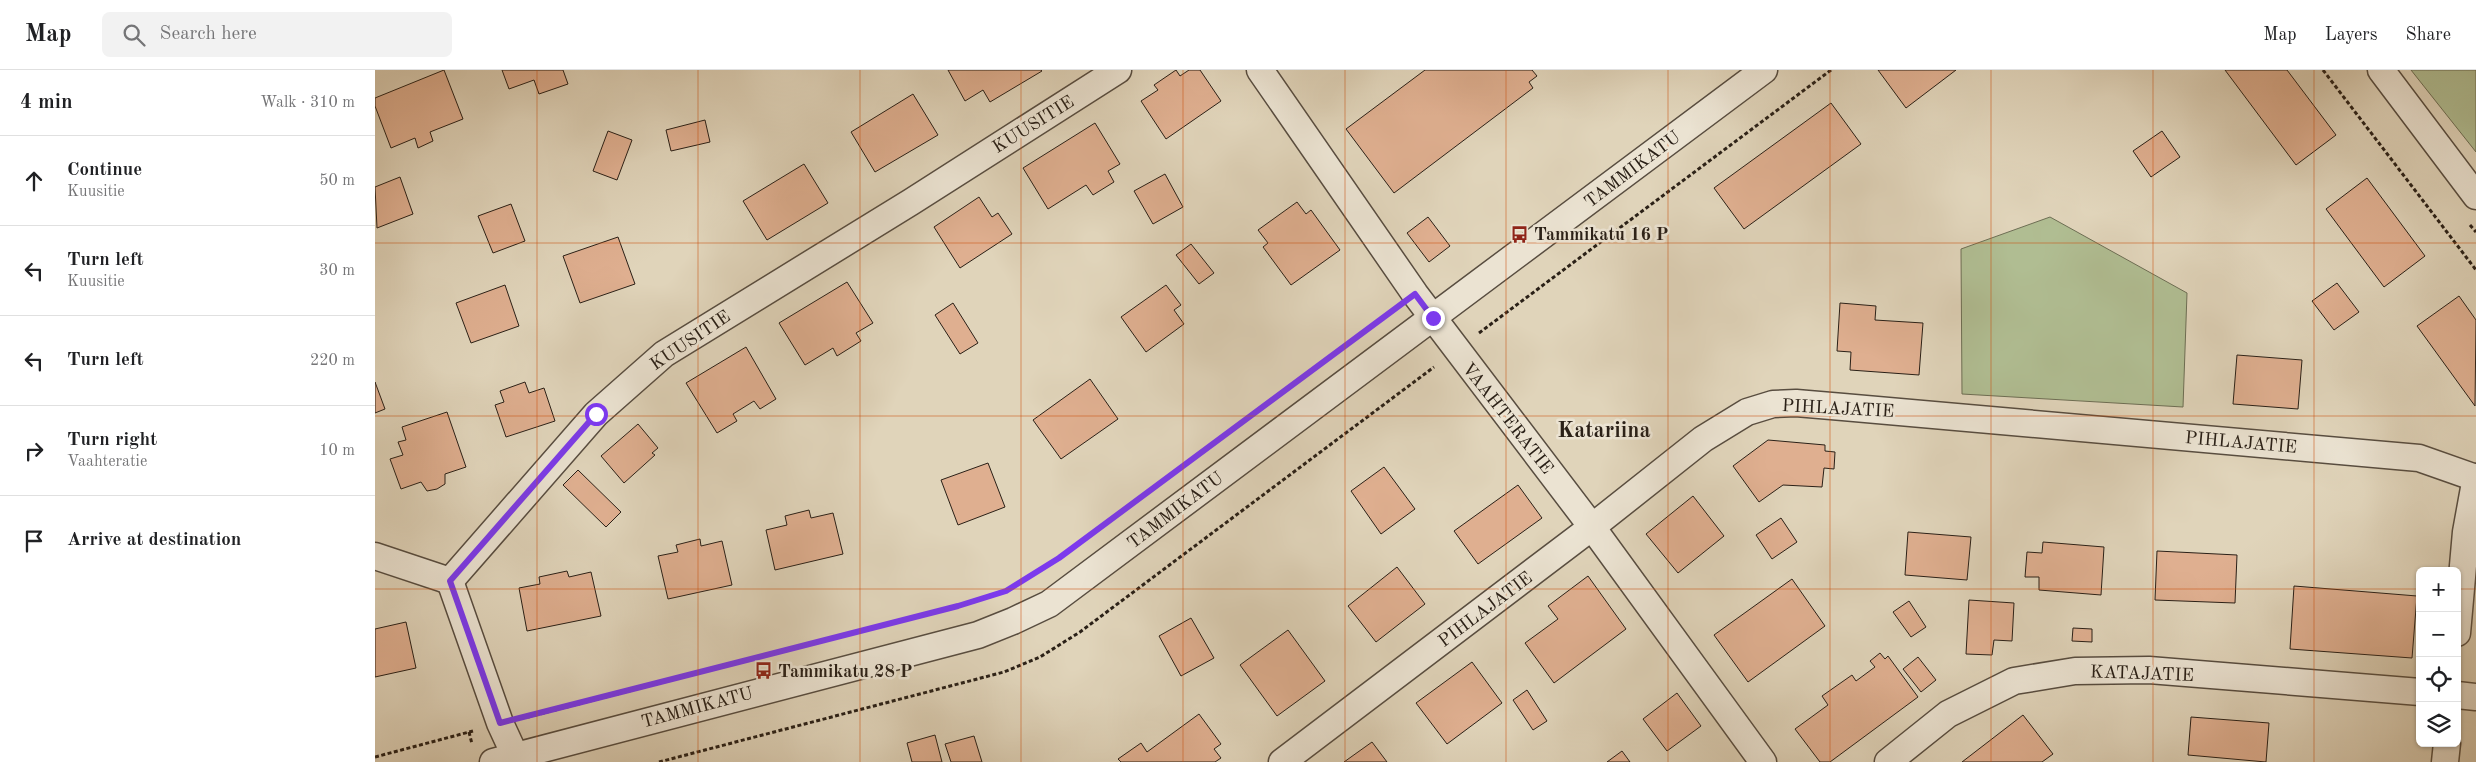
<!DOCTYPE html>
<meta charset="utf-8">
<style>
body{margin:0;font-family:"Old Standard TT",serif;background:#f2f2f2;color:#202124}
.controls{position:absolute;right:15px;bottom:15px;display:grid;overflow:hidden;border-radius:8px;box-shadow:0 1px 4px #0004}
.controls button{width:45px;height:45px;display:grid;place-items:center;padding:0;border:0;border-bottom:1px solid #e0e0e0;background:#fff;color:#202124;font:25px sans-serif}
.stop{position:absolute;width:15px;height:15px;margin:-11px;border:4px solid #7c3aed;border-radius:50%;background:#fff}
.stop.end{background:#7c3aed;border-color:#fff;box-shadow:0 1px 5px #0008}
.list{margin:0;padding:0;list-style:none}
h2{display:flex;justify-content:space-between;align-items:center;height:65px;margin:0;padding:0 20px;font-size:21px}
h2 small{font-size:16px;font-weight:400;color:#757577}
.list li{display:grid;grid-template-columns:32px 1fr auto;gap:15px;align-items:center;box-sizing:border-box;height:90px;padding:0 20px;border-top:1px solid #e0e0e0}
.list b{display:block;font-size:19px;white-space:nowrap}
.list p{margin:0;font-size:16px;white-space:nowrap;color:#757577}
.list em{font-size:16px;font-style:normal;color:#757577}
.icon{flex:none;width:28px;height:28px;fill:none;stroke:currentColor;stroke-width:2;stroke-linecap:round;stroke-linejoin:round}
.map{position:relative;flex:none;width:2101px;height:692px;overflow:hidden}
header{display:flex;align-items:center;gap:30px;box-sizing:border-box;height:70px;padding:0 25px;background:#fff;border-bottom:1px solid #e0e0e0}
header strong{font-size:24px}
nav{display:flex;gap:28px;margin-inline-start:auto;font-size:18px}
.search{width:350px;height:45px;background:#f2f2f2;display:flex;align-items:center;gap:12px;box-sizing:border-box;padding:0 18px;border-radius:8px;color:#757577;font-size:19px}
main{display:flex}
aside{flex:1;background:#fff}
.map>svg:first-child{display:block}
.green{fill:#b0bd92;stroke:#6d6e54}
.building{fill:#dfaf90;stroke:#2a2017}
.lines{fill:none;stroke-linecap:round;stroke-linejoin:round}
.minor-casing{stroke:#584d40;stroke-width:29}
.path{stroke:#2a2017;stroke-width:3;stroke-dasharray:4 2.5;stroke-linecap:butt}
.minor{stroke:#ebe3d2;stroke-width:26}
.route{stroke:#7c3aed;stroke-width:6}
.grid{fill:none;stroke:#cc500e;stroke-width:1;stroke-opacity:0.55}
.labels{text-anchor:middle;stroke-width:5;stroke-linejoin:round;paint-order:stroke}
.street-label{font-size:18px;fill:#2a2017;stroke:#ebe3d2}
.poi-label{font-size:18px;font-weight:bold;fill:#2a2017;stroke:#ebe3d2;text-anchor:start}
.district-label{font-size:22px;font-weight:bold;fill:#2a2017;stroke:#ebe3d2}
</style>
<header>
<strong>Map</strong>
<div class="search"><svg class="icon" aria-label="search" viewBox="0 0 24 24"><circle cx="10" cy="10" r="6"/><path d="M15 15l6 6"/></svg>Search here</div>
<nav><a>Map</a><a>Layers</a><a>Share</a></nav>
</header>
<main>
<aside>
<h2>4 min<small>Walk · 310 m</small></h2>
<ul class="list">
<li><svg class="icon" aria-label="ahead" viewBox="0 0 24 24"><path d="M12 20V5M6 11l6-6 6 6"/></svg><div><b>Continue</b><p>Kuusitie</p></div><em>50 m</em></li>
<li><svg class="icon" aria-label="left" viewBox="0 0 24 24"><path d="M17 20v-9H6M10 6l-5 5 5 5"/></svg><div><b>Turn left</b><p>Kuusitie</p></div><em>30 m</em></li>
<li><svg class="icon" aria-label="left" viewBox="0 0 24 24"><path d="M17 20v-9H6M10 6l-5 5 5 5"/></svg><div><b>Turn left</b></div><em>220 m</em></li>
<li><svg class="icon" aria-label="right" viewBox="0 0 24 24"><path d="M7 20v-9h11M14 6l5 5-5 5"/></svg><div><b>Turn right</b><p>Vaahteratie</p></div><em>10 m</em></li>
<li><svg class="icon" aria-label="arrive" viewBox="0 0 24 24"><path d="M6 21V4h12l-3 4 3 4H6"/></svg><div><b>Arrive at destination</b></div></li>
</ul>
</aside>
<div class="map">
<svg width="2101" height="692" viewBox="0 0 2101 692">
<rect width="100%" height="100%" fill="#e0d4ba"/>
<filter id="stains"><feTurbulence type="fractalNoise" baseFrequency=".004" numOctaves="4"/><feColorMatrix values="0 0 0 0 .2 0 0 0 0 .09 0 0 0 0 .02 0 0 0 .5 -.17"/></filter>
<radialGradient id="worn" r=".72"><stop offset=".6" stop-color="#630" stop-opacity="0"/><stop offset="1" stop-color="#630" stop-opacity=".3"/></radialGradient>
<!-- green -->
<g class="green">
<polygon points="2036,0 2101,0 2101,82"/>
<polygon points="1675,147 1812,223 1808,337 1587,324 1586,179"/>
</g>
<!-- building -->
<g class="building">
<polygon points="69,0 88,49 55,62 58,71 43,78 40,68 16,78 0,36 0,28"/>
<polygon points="127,0 188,0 193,14 164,24 159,10 134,19"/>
<polygon points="573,0 666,0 667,1 615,32 608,20 590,31"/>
<polygon points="801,0 805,6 814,0 825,0 846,31 791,69 766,31 783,20 779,15"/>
<polygon points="1050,0 1157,0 1162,6 1154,12 1158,18 1019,123 971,59"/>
<polygon points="1503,0 1581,0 1531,38"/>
<polygon points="1850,0 1912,0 1961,65 1921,95"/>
<polygon points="538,24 563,65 500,102 476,62"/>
<polygon points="1456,33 1486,74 1369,159 1339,118"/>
<polygon points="330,50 335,72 296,81 291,60"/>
<polygon points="720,53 745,94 733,101 739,112 718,125 711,115 673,139 648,98"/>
<polygon points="233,61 257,70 242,110 218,101"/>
<polygon points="1787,61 1805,87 1776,107 1758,81"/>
<polygon points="429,94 453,133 392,170 368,131"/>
<polygon points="790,104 808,137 778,154 759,121"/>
<polygon points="25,107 38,144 2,158 0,117"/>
<polygon points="1992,108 2050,186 2009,217 1951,139"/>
<polygon points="604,127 617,147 623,143 637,164 585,198 559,157"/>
<polygon points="922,132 931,144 936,140 965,180 916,215 888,177 893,173 883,160"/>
<polygon points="136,134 150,171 118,183 103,146"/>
<polygon points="1053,147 1075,176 1054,192 1032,163"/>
<polygon points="243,167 260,214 205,233 188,186"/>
<polygon points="816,174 839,203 824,214 801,185"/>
<polygon points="472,212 498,253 481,263 486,271 462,286 458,278 430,295 404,253"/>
<polygon points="1962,213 1984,242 1959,260 1937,231"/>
<polygon points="130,215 144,256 96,273 81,233"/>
<polygon points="791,215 806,235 799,240 809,254 771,282 746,247"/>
<polygon points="2084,226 2101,250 2100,336 2042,256"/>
<polygon points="578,233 603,273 585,284 560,245"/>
<polygon points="1465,233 1501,236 1500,250 1548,253 1544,305 1475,300 1476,282 1462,281"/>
<polygon points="371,277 401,329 385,339 379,331 358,344 362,351 342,363 311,313"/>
<polygon points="1862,285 1927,290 1923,339 1858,334"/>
<polygon points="715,309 743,349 686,389 658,350"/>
<polygon points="0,312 10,339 0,343"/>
<polygon points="150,312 154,323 169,318 180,351 131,367 120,335 129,332 125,321"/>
<polygon points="72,342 91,397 70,404 70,414 62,419 52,421 46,412 26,419 15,389 28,385 23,372 31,370 27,357"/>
<polygon points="263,354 283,378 277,383 280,385 249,413 226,386"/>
<polygon points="1393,370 1450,375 1450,381 1460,382 1459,399 1449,398 1447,417 1408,415 1384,432 1358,396"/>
<polygon points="613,393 630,437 583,455 566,410"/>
<polygon points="1009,397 1040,439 1006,464 976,421"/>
<polygon points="203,400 246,442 231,457 188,415"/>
<polygon points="1143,415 1167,448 1103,494 1079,461"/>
<polygon points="1318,426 1349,466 1303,503 1271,464"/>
<polygon points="434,440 436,448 458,443 468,484 400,500 391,460 412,455 410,446"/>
<polygon points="1406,448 1422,472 1397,489 1381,465"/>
<polygon points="1533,462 1596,467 1592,510 1530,505"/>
<polygon points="325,469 326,476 347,471 357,515 293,529 283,486 303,482 301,475"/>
<polygon points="1668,472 1729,477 1726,525 1664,520 1664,507 1650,507 1652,482 1667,483"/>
<polygon points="1782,481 1862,485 1860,533 1780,530"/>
<polygon points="1022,497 1050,534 1001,572 973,536"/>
<polygon points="192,501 194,507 216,502 226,546 152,561 144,518 165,514 164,507"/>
<polygon points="1213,506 1251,559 1179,613 1150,573 1183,549 1173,536"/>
<polygon points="1417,509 1450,556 1373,612 1339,565"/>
<polygon points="1919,516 2042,526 2037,588 1915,579"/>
<polygon points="1594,530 1639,533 1637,571 1619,570 1617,585 1591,584"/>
<polygon points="1534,531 1551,557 1536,567 1518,542"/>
<polygon points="816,548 839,588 806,606 784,566"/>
<polygon points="31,552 41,598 0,607 0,559"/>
<polygon points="1698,558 1717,559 1717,572 1697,571"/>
<polygon points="913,560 950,611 902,646 865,595"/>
<polygon points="1505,583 1510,589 1513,586 1543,627 1455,692 1445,692 1420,659 1453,635 1447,626 1477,605 1481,611 1500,597 1495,591"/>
<polygon points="1543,587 1561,610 1546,622 1528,599"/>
<polygon points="1097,592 1127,633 1072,674 1041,633"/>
<polygon points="1152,620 1172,651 1158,660 1138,630"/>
<polygon points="1302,623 1326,656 1292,681 1268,649"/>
<polygon points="824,644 846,674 839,679 846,688 840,692 746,692 743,689 766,673 772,682"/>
<polygon points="1648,645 1678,684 1667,692 1587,692"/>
<polygon points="1816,647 1894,653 1891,692 1813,685"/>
<polygon points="560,665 567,692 537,692 532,673"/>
<polygon points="599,666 607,692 576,692 570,674"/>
<polygon points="997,672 1012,692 969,692"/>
<polygon points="1247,681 1255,692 1232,692"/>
</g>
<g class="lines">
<defs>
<g id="minor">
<polyline points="885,0 1040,224 1217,457 1388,692"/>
<polyline points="2006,0 2101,126"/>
<polyline points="0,486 75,511"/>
<polyline points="75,511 221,344 289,284 536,132 743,0"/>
<polyline points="75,511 125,653 143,692"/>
<polyline points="2082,563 2091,462 2101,407"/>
<polyline points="2082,625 2101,627"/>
<polyline points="118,692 603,565 638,551 674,534 1389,0"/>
<polyline points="907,692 1217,457 1328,369 1372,342 1398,334 1421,333 1468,337 2044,388 2101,408"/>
<polyline points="1513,692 1573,644 1639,611 1700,601 1774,600 2045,622"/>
<polyline points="2070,692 2072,673"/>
</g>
</defs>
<!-- minor casing -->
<use href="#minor" class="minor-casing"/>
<!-- path -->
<g class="path">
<polyline points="1948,0 2101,200"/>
<polyline points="2095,155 2101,162"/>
<polyline points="1104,263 1456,0"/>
<polyline points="636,518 681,490"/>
<polyline points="153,647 583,536 625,522"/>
<polyline points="94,662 97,674"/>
<polyline points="0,687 98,661"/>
<polyline points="284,692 629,602 665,587 705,562 1059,297"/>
</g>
<!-- minor -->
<use href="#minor" class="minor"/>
</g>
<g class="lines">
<!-- route -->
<polyline class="route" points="221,344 75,511 125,653 583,536 631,521 684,488 1040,224 1058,248"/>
</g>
<!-- grid -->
<path class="grid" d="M162,0V692M323,0V692M485,0V692M646,0V692M808,0V692M970,0V692M1131,0V692M1293,0V692M1455,0V692M1616,0V692M1778,0V692M1939,0V692M0,173H2101M0,346H2101M0,519H2045M2082,519H2101"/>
<!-- icons -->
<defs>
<symbol id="bus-bare" viewBox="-9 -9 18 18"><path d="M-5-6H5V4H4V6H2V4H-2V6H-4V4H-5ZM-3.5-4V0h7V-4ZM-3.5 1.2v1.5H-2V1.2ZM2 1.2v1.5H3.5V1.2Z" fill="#8f2418" stroke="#ebe3d2" stroke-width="2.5" paint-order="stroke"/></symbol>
</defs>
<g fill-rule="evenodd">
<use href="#bus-bare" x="1132" y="152" width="25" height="25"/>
<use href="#bus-bare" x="376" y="588" width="25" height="25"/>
</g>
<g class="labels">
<!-- street labels -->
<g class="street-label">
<text transform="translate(658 54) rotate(-32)" y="6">KUUSITIE</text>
<text transform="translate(1257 99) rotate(-37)" y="6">TAMMIKATU</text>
<text transform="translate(315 270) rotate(-34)" y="6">KUUSITIE</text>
<text transform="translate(1463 338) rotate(3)" y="6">PIHLAJATIE</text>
<text transform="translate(1133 348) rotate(52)" y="6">VAAHTERATIE</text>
<text transform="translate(1866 372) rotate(5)" y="6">PIHLAJATIE</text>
<text transform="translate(800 440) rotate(-37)" y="6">TAMMIKATU</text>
<text transform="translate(1110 539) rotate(-37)" y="6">PIHLAJATIE</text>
<text transform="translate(1767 603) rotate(2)" y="6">KATAJATIE</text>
<text transform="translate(322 637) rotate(-15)" y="6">TAMMIKATU</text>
</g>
<!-- poi labels -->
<g class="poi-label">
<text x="1159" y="170">Tammikatu 16 P</text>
<text x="403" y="607">Tammikatu 28 P</text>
</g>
<!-- district labels -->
<g class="district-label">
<text x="1229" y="367">Katariina</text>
</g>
</g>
<rect width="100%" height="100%" filter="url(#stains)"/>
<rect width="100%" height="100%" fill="url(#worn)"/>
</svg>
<div class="controls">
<button>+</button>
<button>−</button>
<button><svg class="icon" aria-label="locate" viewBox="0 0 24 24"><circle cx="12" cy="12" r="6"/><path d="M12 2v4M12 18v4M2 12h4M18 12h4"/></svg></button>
<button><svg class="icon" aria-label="layers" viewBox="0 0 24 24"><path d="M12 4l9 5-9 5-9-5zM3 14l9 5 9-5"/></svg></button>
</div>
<div class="stop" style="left:221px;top:344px"></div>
<div class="stop end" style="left:1058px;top:248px"></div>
</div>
</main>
